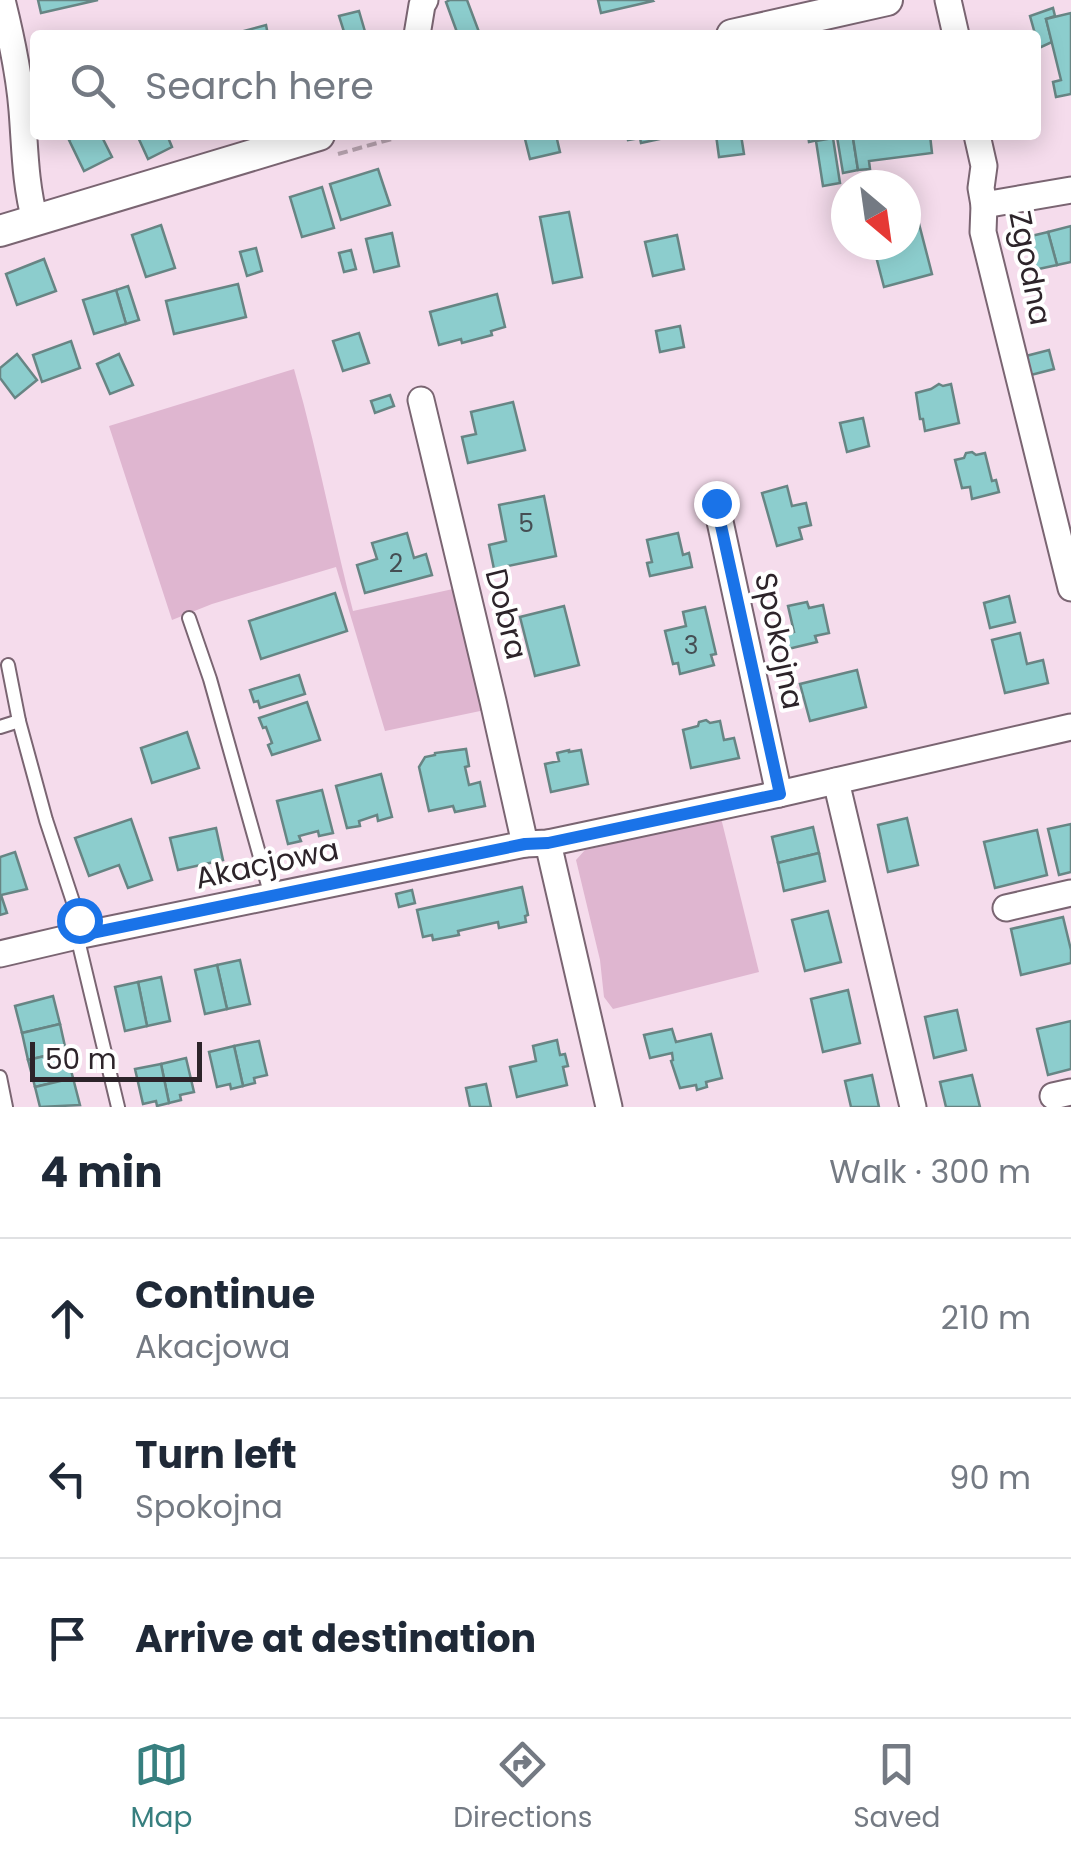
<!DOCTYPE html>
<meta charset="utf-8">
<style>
body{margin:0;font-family:Poppins,sans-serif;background:#f2f2f3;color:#1f2937}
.compass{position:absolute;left:831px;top:170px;width:90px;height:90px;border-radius:50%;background:#fff;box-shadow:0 5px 25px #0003;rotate:151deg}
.scale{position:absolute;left:30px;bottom:25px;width:172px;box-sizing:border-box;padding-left:10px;border:5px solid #2d242a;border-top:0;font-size:28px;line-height:35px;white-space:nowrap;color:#2d242a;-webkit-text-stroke:8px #fff;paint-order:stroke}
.stop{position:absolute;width:30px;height:30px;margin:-22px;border:8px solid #1a73e8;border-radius:50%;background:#fff}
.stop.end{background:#1a73e8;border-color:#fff;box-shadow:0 2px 10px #0008}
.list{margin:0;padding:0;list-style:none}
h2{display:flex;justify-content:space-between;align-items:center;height:130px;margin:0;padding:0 40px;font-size:42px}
h2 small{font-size:32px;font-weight:400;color:#747a83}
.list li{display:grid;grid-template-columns:65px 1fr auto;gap:30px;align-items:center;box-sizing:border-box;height:160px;padding:0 40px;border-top:2px solid #e0e1e3}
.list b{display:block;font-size:38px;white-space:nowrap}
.list p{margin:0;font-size:32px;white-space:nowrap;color:#747a83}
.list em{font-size:32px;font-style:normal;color:#747a83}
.icon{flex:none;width:55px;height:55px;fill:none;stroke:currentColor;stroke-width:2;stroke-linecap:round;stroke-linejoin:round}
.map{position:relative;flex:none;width:1071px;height:1107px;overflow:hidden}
.search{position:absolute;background:#fff;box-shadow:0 5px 25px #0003;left:30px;right:30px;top:30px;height:110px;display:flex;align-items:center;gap:25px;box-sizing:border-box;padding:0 35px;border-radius:10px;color:#747a83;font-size:38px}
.sheet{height:610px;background:#fff}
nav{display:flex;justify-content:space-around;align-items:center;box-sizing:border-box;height:140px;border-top:2px solid #e0e1e3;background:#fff;font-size:28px;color:#747a83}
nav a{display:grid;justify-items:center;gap:5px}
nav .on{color:#377f7f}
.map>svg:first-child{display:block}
.green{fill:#dfb6d0}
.building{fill:#8ccdcd;stroke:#678584;stroke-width:2.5}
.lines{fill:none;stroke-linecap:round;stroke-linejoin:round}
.service-casing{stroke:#7a6572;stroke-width:16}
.minor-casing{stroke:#7a6572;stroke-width:29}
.tertiary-casing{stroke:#7a6572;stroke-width:34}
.path{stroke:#b6a2ae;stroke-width:4;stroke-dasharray:10 5;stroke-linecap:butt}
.service{stroke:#fff;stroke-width:12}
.minor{stroke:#fff;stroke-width:25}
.tertiary{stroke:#fff;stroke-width:30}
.route{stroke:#1a73e8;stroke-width:12}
.labels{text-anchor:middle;stroke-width:8;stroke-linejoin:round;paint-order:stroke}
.number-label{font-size:25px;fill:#454e53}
.street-label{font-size:30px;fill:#2d242a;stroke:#fff}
</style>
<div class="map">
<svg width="1071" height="1107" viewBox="0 0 1071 1107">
<rect width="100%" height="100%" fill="#f5dcec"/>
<!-- green -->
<g class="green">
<path d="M294,369C317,449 332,530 353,611L453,589L485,710L385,731L336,567L212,604L172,620L109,426Z"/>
<polygon points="721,818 759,972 613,1009 604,997 600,960 576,860 585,850"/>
</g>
<!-- building -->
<g class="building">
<polygon points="38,0 98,0 41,13"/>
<polygon points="450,0 467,0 479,32 470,35 458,35 446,2"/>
<polygon points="598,0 652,0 653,1 601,13"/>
<polygon points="1053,8 1055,16 1046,19 1052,42 1039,48 1030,16"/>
<polygon points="359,11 366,35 345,35 339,16"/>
<polygon points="1071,13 1071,94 1056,97 1053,82 1061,80 1046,19"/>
<polygon points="266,25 268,35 229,35"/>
<polygon points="79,135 101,135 112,157 84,171 69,140"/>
<polygon points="137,135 167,135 172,147 148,159"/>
<polygon points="524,135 556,135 560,152 530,159"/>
<polygon points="627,135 663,135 664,138 641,143 640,138 628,140"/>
<polygon points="716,135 741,135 744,154 719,157"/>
<polygon points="808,135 826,135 827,138 809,142"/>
<polygon points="851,135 853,138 858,170 843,173 837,137"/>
<polygon points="873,135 930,135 932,153 869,161 870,169 858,170 853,138"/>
<polygon points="833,138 840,183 823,186 816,141"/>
<polygon points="378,169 390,205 341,220 330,184"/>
<polygon points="322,187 334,228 302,237 290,197"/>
<polygon points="569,212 582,277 553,283 540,217"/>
<polygon points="917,216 932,274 884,287 873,245 906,245 906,219"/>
<polygon points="161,225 175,268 146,277 132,235"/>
<polygon points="1071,226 1071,262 1057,265 1048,232"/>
<polygon points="1048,232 1057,265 1034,270 1027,237"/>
<polygon points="392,233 399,266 374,272 366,239"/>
<polygon points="677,235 684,269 653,276 645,242"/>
<polygon points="256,248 262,271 247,276 240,252"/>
<polygon points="351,250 356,269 344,272 339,253"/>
<polygon points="44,259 56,291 17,305 6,274"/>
<polygon points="238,284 246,317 174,334 166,301"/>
<polygon points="128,286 139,320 126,324 116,290"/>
<polygon points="116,290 126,324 94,334 83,300"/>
<polygon points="497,294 505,327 491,331 492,335 462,343 461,339 439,345 430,312"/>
<polygon points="680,326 684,347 660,352 656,331"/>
<polygon points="359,333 369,363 343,371 333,341"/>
<polygon points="71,341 80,368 42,382 33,355"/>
<polygon points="1049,350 1054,369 1031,375 1026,356"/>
<polygon points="17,354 37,380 15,398 0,378 0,368"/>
<polygon points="119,354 133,385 110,394 97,364"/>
<polygon points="939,384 943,386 951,384 959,423 925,431 923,419 920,419 916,393 931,389"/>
<polygon points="390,395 394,406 375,413 371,401"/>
<polygon points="513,402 525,450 468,463 462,437 476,434 471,412"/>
<polygon points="863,418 869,446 847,452 840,423"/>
<polygon points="972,452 976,455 985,453 992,481 996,480 999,492 972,499 970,487 962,488 955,460 964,458 966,453"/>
<polygon points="787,486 792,506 806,503 811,525 799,528 802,539 777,546 762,493"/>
<polygon points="544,496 556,556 494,569 489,545 506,541 499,505"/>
<polygon points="407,533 414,558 426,554 432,575 365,593 357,565 377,559 372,543"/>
<polygon points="678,533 683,555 689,553 692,567 650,576 647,563 652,562 647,540"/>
<polygon points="335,593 347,631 261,659 249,621"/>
<polygon points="1009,596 1015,622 990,628 984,603"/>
<polygon points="807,602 809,608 823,605 829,633 815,636 817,642 788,649 784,635 794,632 788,606"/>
<polygon points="564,606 579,665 535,676 520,617"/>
<polygon points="705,607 716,654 711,655 714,665 680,674 678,663 673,664 665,631 686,626 683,612"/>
<polygon points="1020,633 1027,664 1043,660 1048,683 1005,693 992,640"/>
<polygon points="857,670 866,707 810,721 800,684"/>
<polygon points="299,675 305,694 260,708 258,701 254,702 250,690"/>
<polygon points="307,702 320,740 272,755 268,745 272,743 266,727 263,728 259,718"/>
<polygon points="706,720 710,723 720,721 724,740 734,738 739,758 691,768 683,730 698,726 699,722"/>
<polygon points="187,732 199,768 152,783 141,748"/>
<polygon points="466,749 469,766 465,767 469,785 480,782 485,806 455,812 453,806 429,811 419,767 425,757 435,755 435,753"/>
<polygon points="569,750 569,752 581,750 588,784 551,792 545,764 559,761 557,753"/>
<polygon points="381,774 392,817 378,821 377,815 359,821 360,826 347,828 336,786"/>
<polygon points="322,790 333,833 319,836 318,831 299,836 301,841 288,844 277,801"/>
<polygon points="907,818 918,865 888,872 878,825"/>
<polygon points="131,819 152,880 128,888 119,865 89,876 75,838"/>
<polygon points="1071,824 1071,872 1059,875 1048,829"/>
<polygon points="813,827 819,853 778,863 772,837"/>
<polygon points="216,828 223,860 178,870 170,838"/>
<polygon points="1037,830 1047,875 995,888 984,842"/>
<polygon points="15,852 27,889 1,895 7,913 0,915 0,857"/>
<polygon points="819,853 825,881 784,891 778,863"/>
<polygon points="522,887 528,915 525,916 526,922 499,928 498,922 458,931 459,935 433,940 432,935 423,937 417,910"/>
<polygon points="412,890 415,903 399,907 396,894"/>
<polygon points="828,911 841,962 805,971 792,920"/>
<polygon points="1063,917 1071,950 1071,963 1021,975 1011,929"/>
<polygon points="240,960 250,1004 227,1009 217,965"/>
<polygon points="217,965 227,1009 205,1014 195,970"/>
<polygon points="161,977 170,1021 147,1026 138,982"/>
<polygon points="138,982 147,1026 125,1031 115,987"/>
<polygon points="848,990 860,1043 823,1052 811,999"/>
<polygon points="53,996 60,1024 22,1033 15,1006"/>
<polygon points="957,1010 966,1050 934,1058 925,1017"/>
<polygon points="1071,1021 1071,1069 1048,1075 1037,1029"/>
<polygon points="60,1024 66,1051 28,1060 22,1033"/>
<polygon points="672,1029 676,1042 711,1034 722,1078 706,1082 707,1087 697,1090 696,1085 680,1088 671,1061 673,1060 672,1053 650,1058 644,1035"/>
<polygon points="557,1040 560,1055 565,1054 568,1066 563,1067 567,1085 517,1097 510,1067 536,1061 533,1046"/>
<polygon points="259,1041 267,1075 254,1078 255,1083 243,1086 234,1046"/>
<polygon points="234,1046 243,1086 231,1089 230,1084 217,1087 209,1052"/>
<polygon points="66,1051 73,1078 35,1087 28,1060"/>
<polygon points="186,1058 194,1092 180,1095 181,1100 169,1103 161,1064"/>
<polygon points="161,1064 169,1103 157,1106 156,1101 143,1104 135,1069"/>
<polygon points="872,1075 879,1107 851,1107 845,1081"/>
<polygon points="972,1075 980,1107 946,1107 940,1082"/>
<polygon points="73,1078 80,1105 40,1107 35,1087"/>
<polygon points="486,1084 491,1107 470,1107 466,1088"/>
</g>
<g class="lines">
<defs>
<g id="service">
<polyline points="189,618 210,679 271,896"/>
<polyline points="8,665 19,721"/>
<polyline points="0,727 19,721 46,820 79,920 77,936 118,1107"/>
<polyline points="0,1077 6,1107"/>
</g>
<g id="minor">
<path d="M2,0C11,36 19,72 22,110C25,147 25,184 35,220"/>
<polyline points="948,0 956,35"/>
<polyline points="417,35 422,5 425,0"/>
<polyline points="977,135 984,166 981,188 984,205 983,232 1071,588"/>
<polyline points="984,205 1071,190"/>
<polyline points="421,400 493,701 525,844"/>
<polyline points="716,503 779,794"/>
<polyline points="836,781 913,1107"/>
<polyline points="548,843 609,1107"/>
<polyline points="1006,908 1071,893"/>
<polyline points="0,954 77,936 525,844 548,843 779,794 1071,727"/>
<polyline points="1053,1096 1071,1092"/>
</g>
<g id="tertiary">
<polyline points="732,35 887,0"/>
<polyline points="0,231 319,135"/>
</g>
</defs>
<!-- service casing -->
<use href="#service" class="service-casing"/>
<!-- minor casing -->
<use href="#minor" class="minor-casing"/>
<!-- tertiary casing -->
<use href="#tertiary" class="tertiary-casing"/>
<!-- path -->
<polyline class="path" points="338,154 406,135"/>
<!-- service -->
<use href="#service" class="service"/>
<!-- minor -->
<use href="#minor" class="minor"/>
<!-- tertiary -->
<use href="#tertiary" class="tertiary"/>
</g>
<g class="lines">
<!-- route -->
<polyline class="route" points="79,920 77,936 525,844 548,843 780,794 716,503"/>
</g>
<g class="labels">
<!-- number labels -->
<g class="number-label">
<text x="526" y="532">5</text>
<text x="396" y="572">2</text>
<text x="691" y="654">3</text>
</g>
<!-- street labels -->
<g class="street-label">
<text transform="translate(1030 268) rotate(79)" y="10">Zgodna</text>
<text transform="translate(506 614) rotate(76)" y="10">Dobra</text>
<text transform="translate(779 641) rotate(78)" y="10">Spokojna</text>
<text transform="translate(267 864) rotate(-12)" y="10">Akacjowa</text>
</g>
</g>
</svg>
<svg class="compass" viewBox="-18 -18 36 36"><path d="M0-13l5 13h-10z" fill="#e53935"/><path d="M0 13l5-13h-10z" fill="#747a83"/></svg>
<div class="scale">50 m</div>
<div class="stop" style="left:79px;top:920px"></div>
<div class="stop end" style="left:716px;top:503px"></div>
<div class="search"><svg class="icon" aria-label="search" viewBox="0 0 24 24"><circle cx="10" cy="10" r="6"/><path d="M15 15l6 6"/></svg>Search here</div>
</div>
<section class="sheet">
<h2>4 min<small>Walk · 300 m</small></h2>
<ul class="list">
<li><svg class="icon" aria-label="ahead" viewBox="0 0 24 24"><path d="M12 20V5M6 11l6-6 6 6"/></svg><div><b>Continue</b><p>Akacjowa</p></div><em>210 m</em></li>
<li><svg class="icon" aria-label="left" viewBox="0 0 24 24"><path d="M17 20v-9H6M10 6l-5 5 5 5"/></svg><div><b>Turn left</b><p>Spokojna</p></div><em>90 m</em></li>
<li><svg class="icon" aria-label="arrive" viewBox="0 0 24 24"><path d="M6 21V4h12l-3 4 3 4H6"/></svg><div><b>Arrive at destination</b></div></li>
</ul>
</section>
<nav>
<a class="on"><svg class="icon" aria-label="map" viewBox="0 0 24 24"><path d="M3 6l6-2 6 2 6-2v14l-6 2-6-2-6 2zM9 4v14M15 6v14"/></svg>Map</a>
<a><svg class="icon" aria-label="directions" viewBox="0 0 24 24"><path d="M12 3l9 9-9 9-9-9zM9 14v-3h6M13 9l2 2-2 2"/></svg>Directions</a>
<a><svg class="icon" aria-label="saved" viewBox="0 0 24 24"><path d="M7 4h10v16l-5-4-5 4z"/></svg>Saved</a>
</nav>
